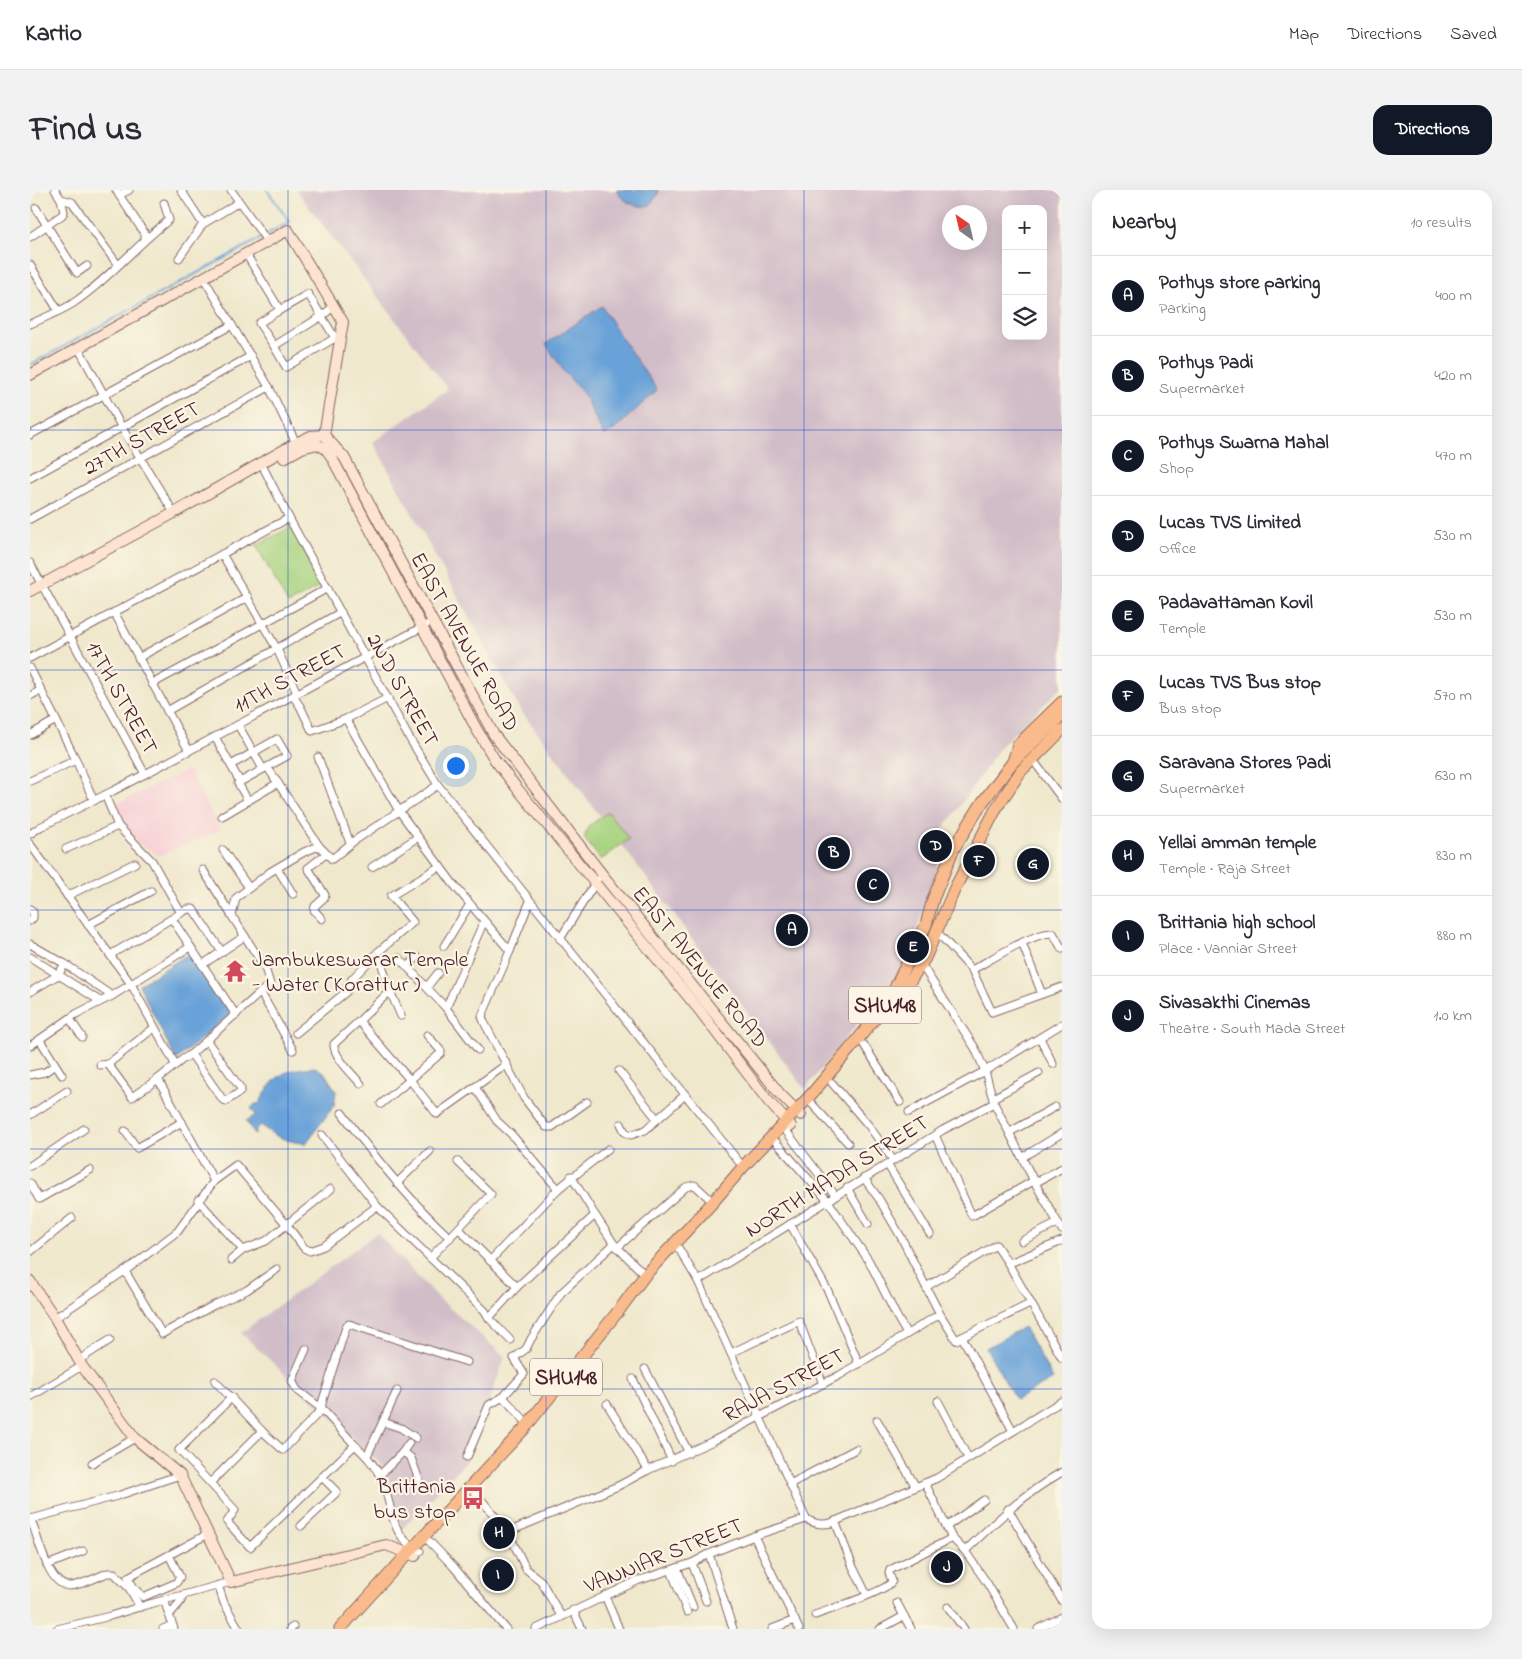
<!DOCTYPE html>
<meta charset="utf-8">
<style>
body{margin:0;font-family:"Indie Flower",sans-serif;background:#f2f2f3;color:#2b2b33}
.controls{position:absolute;right:15px;top:15px;display:grid;overflow:hidden;border-radius:10px;box-shadow:0 5px 20px #0002}
.controls button{width:45px;height:45px;display:grid;place-items:center;padding:0;border:0;border-bottom:1px solid #e1e1e2;background:#fff;color:#2b2b33;font:25px sans-serif}
.compass{position:absolute;left:912px;top:15px;width:45px;height:45px;border-radius:50%;background:#fff;box-shadow:0 5px 20px #0002;rotate:326deg}
.you{position:absolute;left:425px;top:575px;width:18px;height:18px;margin:-12px;border:4px solid #fff;border-radius:50%;background:#1a73e8;box-shadow:0 0 0 8px #1a73e833}
.badge{display:grid;place-items:center;width:32px;height:32px;border-radius:50%;background:#111827;color:#fff;font-size:16px;font-weight:700}
.pin{position:absolute;translate:-50% -50%;border:2px solid #fff;box-shadow:0 1px 5px #0006}
.list{margin:0;padding:0;list-style:none}
h2{display:flex;justify-content:space-between;align-items:center;height:65px;margin:0;padding:0 20px;font-size:21px}
h2 small{font-size:16px;font-weight:400;color:#7c7c81}
.list li{display:grid;grid-template-columns:32px 1fr auto;gap:15px;align-items:center;box-sizing:border-box;height:80px;padding:0 20px;border-top:1px solid #e1e1e2}
.list b{display:block;font-size:19px;white-space:nowrap}
.list p{margin:0;font-size:16px;white-space:nowrap;color:#7c7c81}
.list em{font-size:16px;font-style:normal;color:#7c7c81}
.icon{flex:none;width:28px;height:28px;fill:none;stroke:currentColor;stroke-width:2;stroke-linecap:round;stroke-linejoin:round}
.map{position:relative;flex:none;width:1032px;height:1439px;overflow:hidden;border-radius:15px}
header{display:flex;align-items:center;gap:30px;box-sizing:border-box;height:70px;padding:0 25px;background:#fff;border-bottom:1px solid #e1e1e2}
header strong{font-size:24px}
nav{display:flex;gap:28px;margin-inline-start:auto;font-size:18px}
.intro{display:flex;align-items:center;justify-content:space-between;box-sizing:border-box;height:120px;padding:0 30px}
h1{margin:0;font-size:35px}
.button{padding:12px 22px;border-radius:15px;background:#111827;color:#fff;font-size:18px;font-weight:700}
main{display:flex;gap:30px;padding:0 30px}
aside{flex:1;background:#fff;border-radius:15px;box-shadow:0 5px 20px #0002}
.map>svg:first-child{display:block}
.built{fill:#f6cfd5}
.industrial{fill:#d1bdc8;fill-rule:evenodd}
.green{fill:#a7d37f;stroke:#787955}
.water{fill:#69a2d8;stroke:#5a6082}
.lines{fill:none;stroke-linecap:round;stroke-linejoin:round}
.stream{stroke:#69a2d8;stroke-width:2}
.street-casing{stroke:#846563;stroke-width:9}
.secondary-casing{stroke:#846563;stroke-width:12}
.primary-casing{stroke:#846563;stroke-width:13}
.street{stroke:#fff;stroke-width:7}
.secondary{stroke:#fde4d1;stroke-width:10}
.primary{stroke:#fabb8c;stroke-width:11}
.grid{fill:none;stroke:#1d4ed8;stroke-width:1;stroke-opacity:0.55}
.labels{text-anchor:middle;stroke-width:4.5;stroke-linejoin:round;paint-order:stroke}
.shield{fill:#fcf5e5;stroke:#7f5f63;stroke-width:1}
.shield-label{font-size:21px;font-weight:bold;fill:#4a1f2b}
.street-label{font-size:22px;fill:#4a1f2b;stroke:#fcf5e5}
.poi-label{font-size:22px;fill:#4a1f2b;stroke:#fcf5e5;text-anchor:start}
</style>
<header>
<strong>Kartio</strong>
<nav><a>Map</a><a>Directions</a><a>Saved</a></nav>
</header>
<div class="intro"><h1>Find us</h1><a class="button">Directions</a></div>
<main>
<div class="map">
<svg width="1032" height="1439" viewBox="0 0 1032 1439">
<rect width="100%" height="100%" fill="#fcf5e5"/>
<filter id="ink" filterUnits="userSpaceOnUse"><feTurbulence type="fractalNoise" baseFrequency=".02" numOctaves="2"/><feDisplacementMap in="SourceGraphic" scale="10" xChannelSelector="R" yChannelSelector="G"/><feConvolveMatrix kernelMatrix="1 2 1 2 8 2 1 2 1" color-interpolation-filters="sRGB"/></filter>
<filter id="wash" filterUnits="userSpaceOnUse"><feTurbulence type="fractalNoise" baseFrequency=".0096" numOctaves="4" result="noise"/><feDisplacementMap in="SourceGraphic" scale="20" xChannelSelector="R" yChannelSelector="G"/><feGaussianBlur stdDeviation="1.12" result="paint"/><feColorMatrix in="noise" values="0 0 0 0 0 0 0 0 0 0 0 0 0 0 0 0 0 1.4 0 .05"/><feComposite in="paint" operator="in"/></filter>
<g filter="url(#wash)">
<rect width="100%" height="100%" fill="#efe8cc"/>
<!-- built -->
<polygon class="built" points="158,579 191,640 129,666 98,646 85,614"/>
<!-- industrial -->
<g class="industrial">
<path d="M266,0H1032V497L971,556L922,627L907,645V680L876,773L775,899L489,518L343,252L418,199ZM976,19H1013V146H976ZM919,22H949V52H919Z"/>
<polygon points="347,1043 406,1106 475,1167 438,1269 372,1339 356,1279 211,1143"/>
</g>
<!-- green -->
<g class="green">
<polygon points="261,337 292,395 258,414 226,355"/>
<polygon points="578,622 599,649 571,670 554,648 559,636"/>
</g>
<!-- water -->
<g class="water">
<path d="M586,0H628V4L619,16C604,18 594,12 586,0Z"/>
<polygon points="572,116 586,140 627,200 585,239 574,246 553,203 535,183 516,154"/>
<polygon points="163,761 203,822 146,870 109,795"/>
<path d="M285,877L294,882L306,901L304,916L276,953C261,953 242,946 231,935L226,939L225,945L216,931L226,925L221,918L225,914H229C245,884 252,880 285,877Z"/>
<polygon points="994,1137 1023,1189 986,1210 956,1158"/>
</g>
<g class="lines">
<!-- stream -->
<g class="stream">
<polyline points="235,45 260,32 237,0"/>
<polyline points="0,175 231,48"/>
</g>
</g>
</g>
<g filter="url(#ink)">
<g class="lines">
<defs>
<g id="street">
<polyline points="25,0 31,9 42,12 88,75"/>
<polyline points="86,0 89,5 99,0"/>
<polyline points="151,0 173,34"/>
<polyline points="201,0 237,51"/>
<polyline points="89,5 115,44 115,49"/>
<polyline points="6,18 47,83 57,76"/>
<polyline points="0,47 32,25 34,22 31,9"/>
<polyline points="216,64 250,120 229,133 244,156 292,126 303,117"/>
<polyline points="149,68 173,34 209,12"/>
<polyline points="0,75 28,120"/>
<polyline points="173,87 239,197 266,253"/>
<path d="M0,134C14,128 29,122 42,114C78,90 105,56 139,30L134,13"/>
<polyline points="244,156 256,177 305,148 278,104 250,120"/>
<polyline points="49,159 92,238 144,323"/>
<polyline points="0,245 202,135"/>
<polyline points="231,273 259,328 378,546 408,595 713,977"/>
<polyline points="0,288 221,166"/>
<polyline points="0,329 239,197"/>
<polyline points="192,364 247,459 267,503"/>
<polyline points="0,373 115,584"/>
<polyline points="84,422 159,561"/>
<polyline points="0,468 259,328"/>
<polyline points="108,468 218,407"/>
<polyline points="0,478 46,570 64,611"/>
<polyline points="122,494 298,398"/>
<polyline points="0,506 11,500"/>
<polyline points="263,506 270,516 282,541 316,529"/>
<polyline points="358,508 316,529 369,621 424,695 480,761 500,711"/>
<polyline points="137,521 311,422"/>
<polyline points="208,535 233,579"/>
<polyline points="0,545 26,530"/>
<polyline points="185,547 210,592 257,566 247,549 201,575"/>
<polyline points="288,567 320,653"/>
<polyline points="1006,574 1032,609"/>
<polyline points="240,581 289,656 302,669 324,651 408,595"/>
<polyline points="0,591 46,570"/>
<polyline points="208,593 218,611"/>
<polyline points="75,605 88,636 122,671 151,723 80,765"/>
<polyline points="192,626 248,593"/>
<polyline points="0,644 10,637 83,601 396,435"/>
<polyline points="0,654 101,794 145,874"/>
<polyline points="36,659 88,636"/>
<polyline points="193,660 219,698"/>
<polyline points="342,677 388,647"/>
<polyline points="247,678 263,704"/>
<polyline points="173,680 202,726"/>
<polyline points="37,706 105,673"/>
<polyline points="0,719 3,722 3,728 0,731"/>
<polyline points="151,723 158,719 163,719 192,762"/>
<polyline points="142,729 206,825"/>
<polyline points="292,729 284,720 285,716 294,708 295,705 278,678 296,664"/>
<polyline points="58,735 121,701"/>
<polyline points="907,742 942,780 962,822 1032,797"/>
<polyline points="530,749 567,690"/>
<polyline points="992,753 1012,804"/>
<polyline points="0,754 35,774 82,806 160,757"/>
<polyline points="414,756 440,714"/>
<polyline points="480,761 452,826 454,832 494,908 516,937 522,937 557,912"/>
<polyline points="0,767 70,811"/>
<polyline points="369,768 416,818 448,860"/>
<polyline points="891,774 945,858 955,881 964,913 1005,993 1032,1040"/>
<polyline points="172,775 215,746"/>
<polyline points="378,777 387,767"/>
<path d="M942,780C960,770 1004,742 1023,743L1032,759"/>
<polyline points="397,797 408,783"/>
<polyline points="360,801 348,762 383,732 361,706 410,676"/>
<polyline points="0,802 28,785 35,774"/>
<polyline points="231,803 263,860"/>
<polyline points="416,818 454,731"/>
<polyline points="40,829 52,847"/>
<path d="M329,831L304,854C303,866 323,885 331,894"/>
<polyline points="266,843 316,802 322,789 348,762"/>
<polyline points="397,845 411,861 411,863 380,890 407,924 445,897"/>
<polyline points="1010,848 1023,874"/>
<polyline points="10,850 32,885"/>
<polyline points="834,855 870,912"/>
<polyline points="0,856 46,824 82,806"/>
<polyline points="161,864 193,910 196,911 210,902 211,899 177,851"/>
<polyline points="78,874 102,907 128,889"/>
<polyline points="477,874 445,897 467,931 481,944 528,999"/>
<polyline points="70,875 78,874 124,838"/>
<polyline points="589,881 627,929"/>
<polyline points="0,885 15,882 25,875"/>
<polyline points="802,893 839,936 863,970"/>
<polyline points="963,908 1009,883"/>
<polyline points="351,914 380,890 329,831 360,801 371,826"/>
<polyline points="782,914 818,953"/>
<polyline points="879,922 955,881 1032,834"/>
<path d="M312,923C345,968 379,1010 420,1048"/>
<polyline points="0,925 37,901"/>
<polyline points="591,934 595,942 601,945 615,940 655,905"/>
<polyline points="95,941 107,958 152,932"/>
<polyline points="756,941 805,1005"/>
<polyline points="980,942 1025,917"/>
<polyline points="292,945 347,1016 455,1121 459,1128 487,1097 565,1025 584,1054 615,1085"/>
<polyline points="905,945 942,1026 1005,990"/>
<polyline points="746,952 798,1011 839,1071 867,1127 877,1144"/>
<polyline points="993,967 1032,943"/>
<polyline points="857,974 900,1044"/>
<polyline points="0,976 54,939"/>
<polyline points="541,986 565,1025"/>
<polyline points="834,988 849,1009 871,1047 896,1097"/>
<polyline points="184,991 206,975 257,1035 274,1058 280,1061 294,1056 347,1016"/>
<polyline points="0,993 9,1009 60,980"/>
<polyline points="367,993 400,961"/>
<polyline points="1005,993 1032,978"/>
<polyline points="817,998 838,1034"/>
<polyline points="168,1010 213,1060"/>
<polyline points="760,1034 798,1101 829,1174"/>
<polyline points="429,1039 487,1097"/>
<polyline points="992,1051 1028,1033"/>
<polyline points="644,1054 649,1059 668,1091 776,1329"/>
<polyline points="588,1057 656,997 664,995 666,996 683,1012"/>
<polyline points="0,1062 42,1028"/>
<polyline points="400,1068 461,1004 428,972"/>
<polyline points="201,1070 213,1060 236,1051 301,999"/>
<polyline points="460,1071 528,999 578,959"/>
<polyline points="978,1073 1032,1168"/>
<polyline points="95,1081 132,1144 184,1115 217,1100 247,1079"/>
<polyline points="668,1091 913,940 964,913"/>
<polyline points="910,1124 926,1150 1000,1114"/>
<polyline points="25,1128 99,1078 148,1041 184,991 128,889 153,869 161,864 240,794 235,778 202,726 206,708 240,682 274,662 289,656"/>
<polyline points="459,1128 480,1150"/>
<polyline points="932,1147 983,1241"/>
<polyline points="701,1163 769,1131 793,1194"/>
<polyline points="49,1170 80,1150"/>
<polyline points="615,1179 659,1263"/>
<polyline points="603,1189 642,1271"/>
<polyline points="185,1191 232,1241"/>
<polyline points="0,1207 52,1176"/>
<polyline points="202,1207 149,1260 180,1293 232,1241 253,1260 292,1219 267,1200 262,1191 276,1159"/>
<polyline points="473,1207 498,1234"/>
<polyline points="908,1211 938,1268"/>
<polyline points="577,1214 618,1280"/>
<polyline points="847,1230 886,1297"/>
<polyline points="353,1232 371,1238 386,1248"/>
<polyline points="372,1263 379,1253"/>
<polyline points="337,1266 367,1201"/>
<polyline points="437,1267 459,1215 473,1207 494,1184 484,1168 496,1159 501,1149 531,1103 584,1054"/>
<polyline points="62,1273 105,1248"/>
<polyline points="350,1285 372,1263 375,1263 381,1268 389,1290"/>
<polyline points="180,1293 205,1320 197,1332 220,1357 325,1255"/>
<polyline points="895,1293 922,1348 935,1361 957,1393 984,1439"/>
<polyline points="760,1294 826,1259"/>
<polyline points="445,1302 478,1342 588,1296 618,1280 683,1251 810,1185 910,1124 896,1097 966,1055 978,1073 982,1072 1032,1051"/>
<polyline points="978,1319 1032,1411"/>
<path d="M0,1328C8,1344 17,1397 40,1396C52,1395 66,1388 77,1383H84L99,1398L110,1417"/>
<polyline points="1,1329 87,1306 150,1285"/>
<path d="M776,1329C785,1334 791,1335 801,1333L907,1288L1032,1211"/>
<polyline points="805,1331 823,1377 837,1405"/>
<polyline points="271,1336 307,1302 292,1287"/>
<polyline points="916,1337 954,1310"/>
<polyline points="478,1342 496,1379 511,1391 531,1426"/>
<polyline points="724,1346 769,1439"/>
<polyline points="399,1351 423,1376 476,1439"/>
<path d="M390,1361C357,1346 364,1313 350,1286C344,1273 333,1263 323,1253C313,1242 302,1230 292,1219V1213L316,1137L319,1134L437,1172"/>
<path d="M935,1361C965,1332 995,1303 1032,1282"/>
<polyline points="679,1364 703,1439"/>
<polyline points="139,1365 150,1387 146,1393 113,1407 104,1398 98,1387 178,1344"/>
<polyline points="662,1373 676,1411"/>
<polyline points="17,1375 53,1361"/>
<polyline points="647,1378 663,1417"/>
<polyline points="641,1380 657,1422"/>
<polyline points="188,1395 194,1413 209,1439"/>
<polyline points="575,1406 589,1439"/>
<polyline points="134,1410 144,1439"/>
<polyline points="867,1413 881,1439"/>
<polyline points="918,1417 934,1439"/>
<polyline points="543,1420 552,1439"/>
<polyline points="139,1425 151,1411 153,1405"/>
<path d="M785,1425C798,1420 858,1401 862,1391L859,1383L860,1380L922,1348"/>
<polyline points="27,1439 80,1426 116,1415 201,1392"/>
<polyline points="133,1439 142,1435"/>
<polyline points="260,1439 263,1437"/>
<polyline points="506,1439 607,1391 662,1373 679,1364 724,1346 776,1329"/>
<polyline points="742,1439 765,1430"/>
<polyline points="850,1439 874,1426"/>
<polyline points="1008,1439 1032,1427"/>
</g>
<g id="secondary">
<polyline points="0,185 258,40 313,132 294,245"/>
<polyline points="254,268 272,258 287,254 296,259 301,266 447,540 465,570 486,597 670,821 738,911 761,936"/>
<polyline points="0,401 144,323 266,253 281,246 294,245 314,267 464,545 571,683 750,904 771,925"/>
<polyline points="0,1091 25,1128 52,1176 105,1248 150,1285 201,1392 356,1355 385,1366"/>
</g>
<g id="primary">
<polyline points="983,572 988,555 1032,512"/>
<polyline points="860,822 895,768 925,698 967,617 991,581 1032,540"/>
<polyline points="310,1439 383,1358 494,1239 590,1119 615,1085 683,1012 713,977 779,907 825,853 858,812 896,735 903,709 924,658 952,613 982,573 1032,525"/>
</g>
</defs>
<!-- street casing -->
<use href="#street" class="street-casing"/>
<!-- secondary casing -->
<use href="#secondary" class="secondary-casing"/>
<!-- primary casing -->
<use href="#primary" class="primary-casing"/>
<!-- street -->
<use href="#street" class="street"/>
<!-- secondary -->
<use href="#secondary" class="secondary"/>
<!-- primary -->
<use href="#primary" class="primary"/>
</g>
</g>
<!-- grid -->
<path class="grid" d="M258,0V1439M516,0V1439M774,0V1439M0,240H1032M0,480H1032M0,720H1032M0,959H1032M0,1199H1032"/>
<!-- icons -->
<defs>
<symbol id="temple-bare" viewBox="-9 -9 18 18"><path d="M0-6L5-2H3V0L6.5 2.5H4V6H1.5V3h-3V6H-4V2.5H-6.5L-3 0V-2H-5Z" fill="#d1495b" stroke="#fcf5e5" stroke-width="2.5" paint-order="stroke"/></symbol>
<symbol id="bus-bare" viewBox="-9 -9 18 18"><path d="M-5-6H5V4H4V6H2V4H-2V6H-4V4H-5ZM-3.5-4V0h7V-4ZM-3.5 1.2v1.5H-2V1.2ZM2 1.2v1.5H3.5V1.2Z" fill="#d1495b" stroke="#fcf5e5" stroke-width="2.5" paint-order="stroke"/></symbol>
</defs>
<g fill-rule="evenodd">
<use href="#temple-bare" x="189" y="765" width="32" height="32"/>
<use href="#bus-bare" x="427" y="1292" width="32" height="32"/>
</g>
<g class="labels">
<!-- shield labels -->
<g class="shield">
<rect x="819" y="796.5" width="72" height="37" rx="4"/>
<rect x="500" y="1168.5" width="72" height="37" rx="4"/>
</g>
<g class="shield-label">
<text x="855" y="822">SHU148</text>
<text x="536" y="1194">SHU148</text>
</g>
<!-- street labels -->
<g class="street-label">
<text transform="translate(111 247) rotate(-29)" y="8">27TH STREET</text>
<text transform="translate(436 451) rotate(61)" y="8">EAST AVENUE ROAD</text>
<text transform="translate(259 487) rotate(-28)" y="8">11TH STREET</text>
<text transform="translate(374 499) rotate(61)" y="8">2ND STREET</text>
<text transform="translate(93 507) rotate(61)" y="8">17TH STREET</text>
<text transform="translate(671 776) rotate(51)" y="8">EAST AVENUE ROAD</text>
<text transform="translate(806 985) rotate(-32)" y="8">NORTH MADA STREET</text>
<text transform="translate(753 1194) rotate(-28)" y="8">RAJA STREET</text>
<text transform="translate(633 1364) rotate(-22)" y="8">VANNIAR STREET</text>
</g>
<!-- poi labels -->
<g class="poi-label">
<text x="222" y="776">Jambukeswarar Temple<tspan x="222" dy="25">- Water (Korattur )</tspan></text>
<text x="426" y="1303" text-anchor="end">Brittania<tspan x="426" dy="25">bus stop</tspan></text>
</g>
</g>
</svg>
<div class="controls">
<button>+</button>
<button>−</button>
<button><svg class="icon" aria-label="layers" viewBox="0 0 24 24"><path d="M12 4l9 5-9 5-9-5zM3 14l9 5 9-5"/></svg></button>
</div>
<svg class="compass" viewBox="-18 -18 36 36"><path d="M0-13l5 13h-10z" fill="#e53935"/><path d="M0 13l5-13h-10z" fill="#7c7c81"/></svg>
<div class="you"></div>
<div class="pin badge" style="left:762px;top:740px">A</div>
<div class="pin badge" style="left:804px;top:663px">B</div>
<div class="pin badge" style="left:843px;top:695px">C</div>
<div class="pin badge" style="left:906px;top:656px">D</div>
<div class="pin badge" style="left:883px;top:757px">E</div>
<div class="pin badge" style="left:949px;top:671px">F</div>
<div class="pin badge" style="left:1003px;top:674px">G</div>
<div class="pin badge" style="left:469px;top:1343px">H</div>
<div class="pin badge" style="left:468px;top:1385px">I</div>
<div class="pin badge" style="left:917px;top:1377px">J</div>
</div>
<aside>
<h2>Nearby<small>10 results</small></h2>
<ul class="list">
<li><span class="badge">A</span><div><b>Pothys store parking</b><p>Parking</p></div><em>400 m</em></li>
<li><span class="badge">B</span><div><b>Pothys Padi</b><p>Supermarket</p></div><em>420 m</em></li>
<li><span class="badge">C</span><div><b>Pothys Swarna Mahal</b><p>Shop</p></div><em>470 m</em></li>
<li><span class="badge">D</span><div><b>Lucas TVS Limited</b><p>Office</p></div><em>530 m</em></li>
<li><span class="badge">E</span><div><b>Padavattaman Kovil</b><p>Temple</p></div><em>530 m</em></li>
<li><span class="badge">F</span><div><b>Lucas TVS Bus stop</b><p>Bus stop</p></div><em>570 m</em></li>
<li><span class="badge">G</span><div><b>Saravana Stores Padi</b><p>Supermarket</p></div><em>630 m</em></li>
<li><span class="badge">H</span><div><b>Yellai amman temple</b><p>Temple · Raja Street</p></div><em>830 m</em></li>
<li><span class="badge">I</span><div><b>Brittania high school</b><p>Place · Vanniar Street</p></div><em>880 m</em></li>
<li><span class="badge">J</span><div><b>Sivasakthi Cinemas</b><p>Theatre · South Mada Street</p></div><em>1.0 km</em></li>
</ul>
</aside>
</main>
